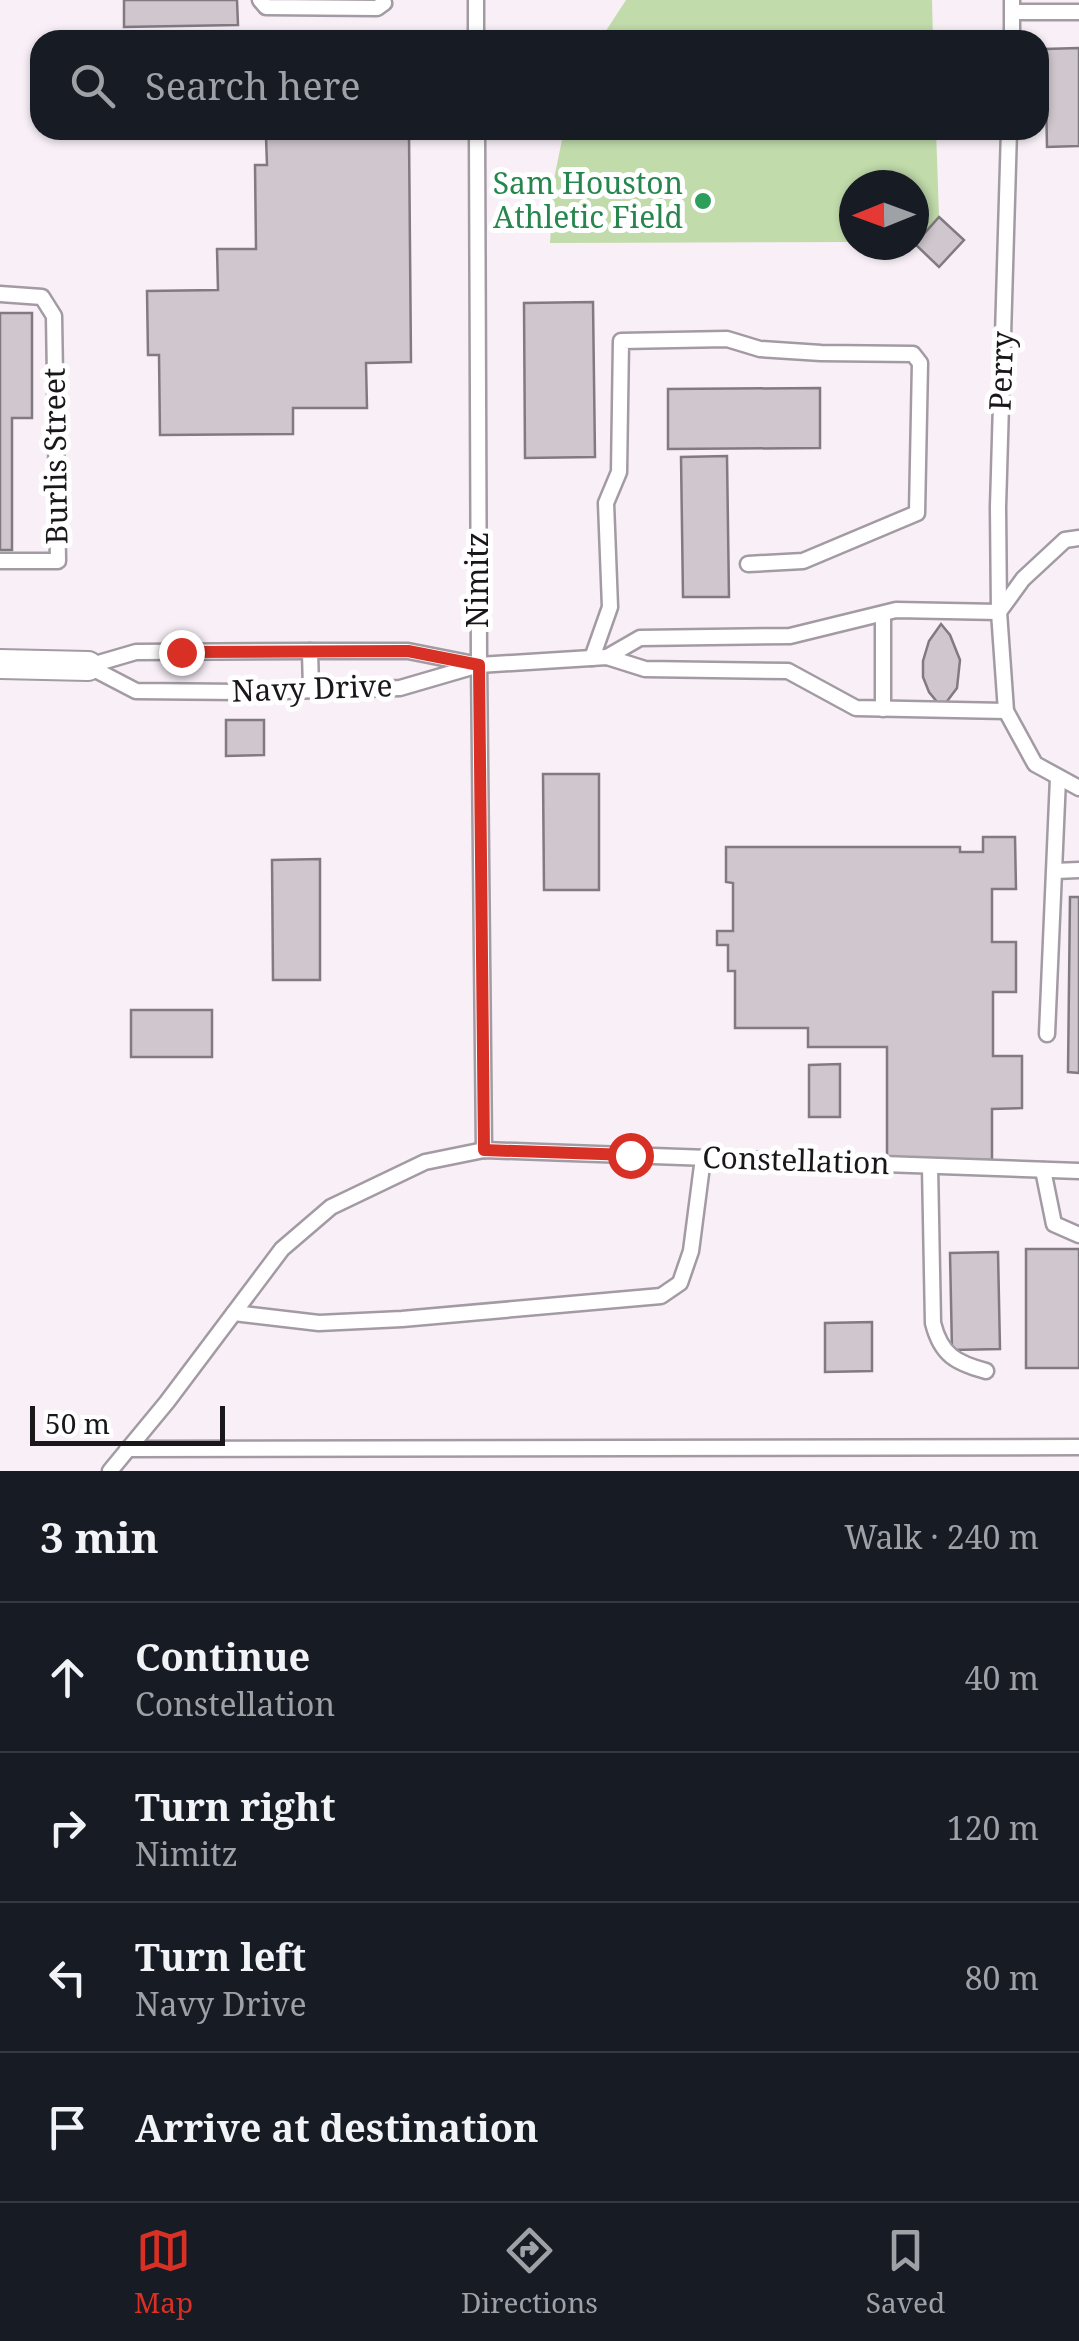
<!DOCTYPE html>
<meta charset="utf-8">
<style>
body{margin:0;font-family:"Noto Serif",serif;background:#20242c;color:#f1f3f6}
.compass{position:absolute;left:839px;top:170px;width:90px;height:90px;border-radius:50%;background:#171b24;box-shadow:0 2px 8px #0004;rotate:269deg}
.scale{position:absolute;left:30px;bottom:25px;width:195px;box-sizing:border-box;padding-left:10px;border:5px solid #1a171a;border-top:0;font-size:28px;line-height:35px;white-space:nowrap;color:#1a171a;-webkit-text-stroke:8px #fff;paint-order:stroke}
.stop{position:absolute;width:30px;height:30px;margin:-22px;border:8px solid #d93025;border-radius:50%;background:#fff}
.stop.end{background:#d93025;border-color:#fff;box-shadow:0 2px 10px #0008}
.list{margin:0;padding:0;list-style:none}
h2{display:flex;justify-content:space-between;align-items:center;height:130px;margin:0;padding:0 40px;font-size:42px}
h2 small{font-size:32px;font-weight:400;color:#9ea1a6}
.list li{display:grid;grid-template-columns:65px 1fr auto;gap:30px;align-items:center;box-sizing:border-box;height:150px;padding:0 40px;border-top:2px solid #363941}
.list b{display:block;font-size:38px;white-space:nowrap}
.list p{margin:0;font-size:32px;white-space:nowrap;color:#9ea1a6}
.list em{font-size:32px;font-style:normal;color:#9ea1a6}
.icon{flex:none;width:55px;height:55px;fill:none;stroke:currentColor;stroke-width:2;stroke-linecap:round;stroke-linejoin:round}
.map{position:relative;flex:none;width:1079px;height:1471px;overflow:hidden}
.search{position:absolute;background:#171b24;box-shadow:0 2px 8px #0004;left:30px;right:30px;top:30px;height:110px;display:flex;align-items:center;gap:25px;box-sizing:border-box;padding:0 35px;border-radius:30px;color:#9ea1a6;font-size:38px}
.sheet{height:730px;background:#171b24}
nav{display:flex;justify-content:space-around;align-items:center;box-sizing:border-box;height:140px;border-top:2px solid #363941;background:#171b24;font-size:28px;color:#9ea1a6}
nav a{display:grid;justify-items:center;gap:5px}
nav .on{color:#d93025}
.map>svg:first-child{display:block}
.green{fill:#c1dbab}
.building{fill:#cfc6ce;stroke:#827a81;stroke-width:2.5}
.lines{fill:none;stroke-linecap:round;stroke-linejoin:round}
.lane-casing{stroke:#a39ba3;stroke-width:19}
.street-casing{stroke:#a39ba3;stroke-width:32}
.lane{stroke:#fff;stroke-width:14}
.street{stroke:#fff;stroke-width:28}
.route{stroke:#d93025;stroke-width:12}
.leisure-dot{fill:#2e9e5b;stroke:#fff;stroke-width:4}
.labels{text-anchor:middle;stroke-width:10;stroke-linejoin:round;paint-order:stroke}
.leisure-label{font-size:30px;fill:#27864d;stroke:#fff;text-anchor:end}
.street-label{font-size:30px;fill:#1a171a;stroke:#fff}
</style>
<div class="map">
<svg width="1079" height="1471" viewBox="0 0 1079 1471">
<rect width="100%" height="100%" fill="#f8eff7"/>
<!-- green -->
<g class="green">
<polygon points="626,0 932,0 933,40 600,40"/>
<polygon points="564,130 936,130 939,217 917,242 914,242 914,185 854,185 854,242 550,243 554,179"/>
</g>
<!-- building -->
<g class="building">
<polygon points="124,0 237,0 238,25 124,27"/>
<polygon points="1079,48 1079,146 1047,147 1045,49"/>
<polygon points="409,135 411,362 366,363 367,408 293,408 293,434 160,435 159,355 148,355 147,291 218,290 217,249 256,249 255,165 267,165 266,137"/>
<polygon points="939,217 964,240 939,267 915,244"/>
<polygon points="593,302 595,457 525,458 524,303"/>
<polygon points="0,313 32,313 32,418 12,418 12,550 0,550"/>
<polygon points="820,388 820,448 668,449 668,389"/>
<polygon points="727,456 729,597 683,597 681,457"/>
<polygon points="941,624 950,635 960,660 957,688 942,708 929,692 923,677 923,661 929,641"/>
<polygon points="226,720 264,720 264,755 226,756"/>
<polygon points="543,774 599,774 599,890 544,890"/>
<polygon points="983,837 1015,837 1016,889 992,889 992,942 1016,942 1016,992 993,992 993,1056 1022,1056 1022,1108 992,1109 992,1160 887,1160 887,1047 808,1047 808,1028 735,1028 735,971 728,971 728,945 717,945 717,931 733,931 733,883 726,882 726,847 960,847 960,852 983,852"/>
<polygon points="320,859 320,980 273,980 272,860"/>
<polygon points="1070,897 1079,897 1079,1073 1068,1072"/>
<rect x="131" y="1010" width="81" height="47"/>
<polygon points="840,1064 840,1117 809,1117 809,1065"/>
<rect x="1026" y="1249" width="53" height="119"/>
<polygon points="998,1252 1000,1349 952,1350 950,1253"/>
<polygon points="872,1322 872,1371 825,1372 825,1323"/>
</g>
<g class="lines">
<defs>
<g id="lane">
<polyline points="260,0 266,7 377,8 384,3 383,0"/>
<polyline points="476,0 476,40"/>
<polyline points="1013,12 1079,12"/>
<polyline points="1012,40 1012,0"/>
<polyline points="477,130 479,660 484,1150"/>
<polyline points="0,294 42,297 54,316 58,561 0,561"/>
<polyline points="1079,538 1065,540 1023,579 999,612 1006,711 1035,764 1079,788"/>
<polyline points="883,614 883,709"/>
<polyline points="310,651 311,689"/>
<polyline points="607,657 640,638 790,636 896,610 999,612 998,507 1009,130"/>
<polyline points="592,658 610,607 606,503 619,472 621,341 727,339 760,349 821,353 913,354 920,363 917,513 803,561 748,564"/>
<polyline points="88,666 136,691 241,692 400,688 479,665 607,657 645,669 788,671 856,708 1006,711"/>
<polyline points="88,666 136,652 310,651 408,651 474,664"/>
<polyline points="1055,871 1079,870"/>
<polyline points="1047,1034 1058,778"/>
<path d="M930,1166L933,1323C941,1355 956,1363 986,1371"/>
<polyline points="1043,1170 1054,1224 1079,1235"/>
<polyline points="234,1313 319,1323 402,1319 661,1296 680,1283 691,1251 703,1158"/>
<polyline points="127,1449 1079,1447"/>
<polyline points="110,1471 167,1402 282,1249 331,1207 425,1162 484,1150 1079,1171"/>
</g>
<polyline id="street" points="0,664 88,666"/>
</defs>
<!-- lane casing -->
<use href="#lane" class="lane-casing"/>
<!-- street casing -->
<use href="#street" class="street-casing"/>
<!-- lane -->
<use href="#lane" class="lane"/>
<!-- street -->
<use href="#street" class="street"/>
</g>
<g class="lines">
<!-- route -->
<polyline class="route" points="181,652 408,651 479,665 484,1150 630,1155"/>
</g>
<!-- markers -->
<circle class="leisure-dot" cx="703" cy="201" r="10"/>
<g class="labels">
<!-- leisure labels -->
<g class="leisure-label">
<text x="683" y="194">Sam Houston<tspan x="683" dy="34">Athletic Field</tspan></text>
</g>
<!-- street labels -->
<g class="street-label">
<text transform="translate(1002 371) rotate(-88)" y="10">Perry</text>
<text transform="translate(56 456) rotate(-91)" y="10">Burlis Street</text>
<text transform="translate(478 580) rotate(-90)" y="10">Nimitz</text>
<text transform="translate(312 689) rotate(-2)" y="10">Navy Drive</text>
<text transform="translate(796 1161) rotate(2)" y="10">Constellation</text>
</g>
</g>
</svg>
<svg class="compass" viewBox="-18 -18 36 36"><path d="M0-13l5 13h-10z" fill="#e53935"/><path d="M0 13l5-13h-10z" fill="#9ea1a6"/></svg>
<div class="scale">50 m</div>
<div class="stop" style="left:630px;top:1155px"></div>
<div class="stop end" style="left:181px;top:652px"></div>
<div class="search"><svg class="icon" aria-label="search" viewBox="0 0 24 24"><circle cx="10" cy="10" r="6"/><path d="M15 15l6 6"/></svg>Search here</div>
</div>
<section class="sheet">
<h2>3 min<small>Walk · 240 m</small></h2>
<ul class="list">
<li><svg class="icon" aria-label="ahead" viewBox="0 0 24 24"><path d="M12 20V5M6 11l6-6 6 6"/></svg><div><b>Continue</b><p>Constellation</p></div><em>40 m</em></li>
<li><svg class="icon" aria-label="right" viewBox="0 0 24 24"><path d="M7 20v-9h11M14 6l5 5-5 5"/></svg><div><b>Turn right</b><p>Nimitz</p></div><em>120 m</em></li>
<li><svg class="icon" aria-label="left" viewBox="0 0 24 24"><path d="M17 20v-9H6M10 6l-5 5 5 5"/></svg><div><b>Turn left</b><p>Navy Drive</p></div><em>80 m</em></li>
<li><svg class="icon" aria-label="arrive" viewBox="0 0 24 24"><path d="M6 21V4h12l-3 4 3 4H6"/></svg><div><b>Arrive at destination</b></div></li>
</ul>
</section>
<nav>
<a class="on"><svg class="icon" aria-label="map" viewBox="0 0 24 24"><path d="M3 6l6-2 6 2 6-2v14l-6 2-6-2-6 2zM9 4v14M15 6v14"/></svg>Map</a>
<a><svg class="icon" aria-label="directions" viewBox="0 0 24 24"><path d="M12 3l9 9-9 9-9-9zM9 14v-3h6M13 9l2 2-2 2"/></svg>Directions</a>
<a><svg class="icon" aria-label="saved" viewBox="0 0 24 24"><path d="M7 4h10v16l-5-4-5 4z"/></svg>Saved</a>
</nav>
